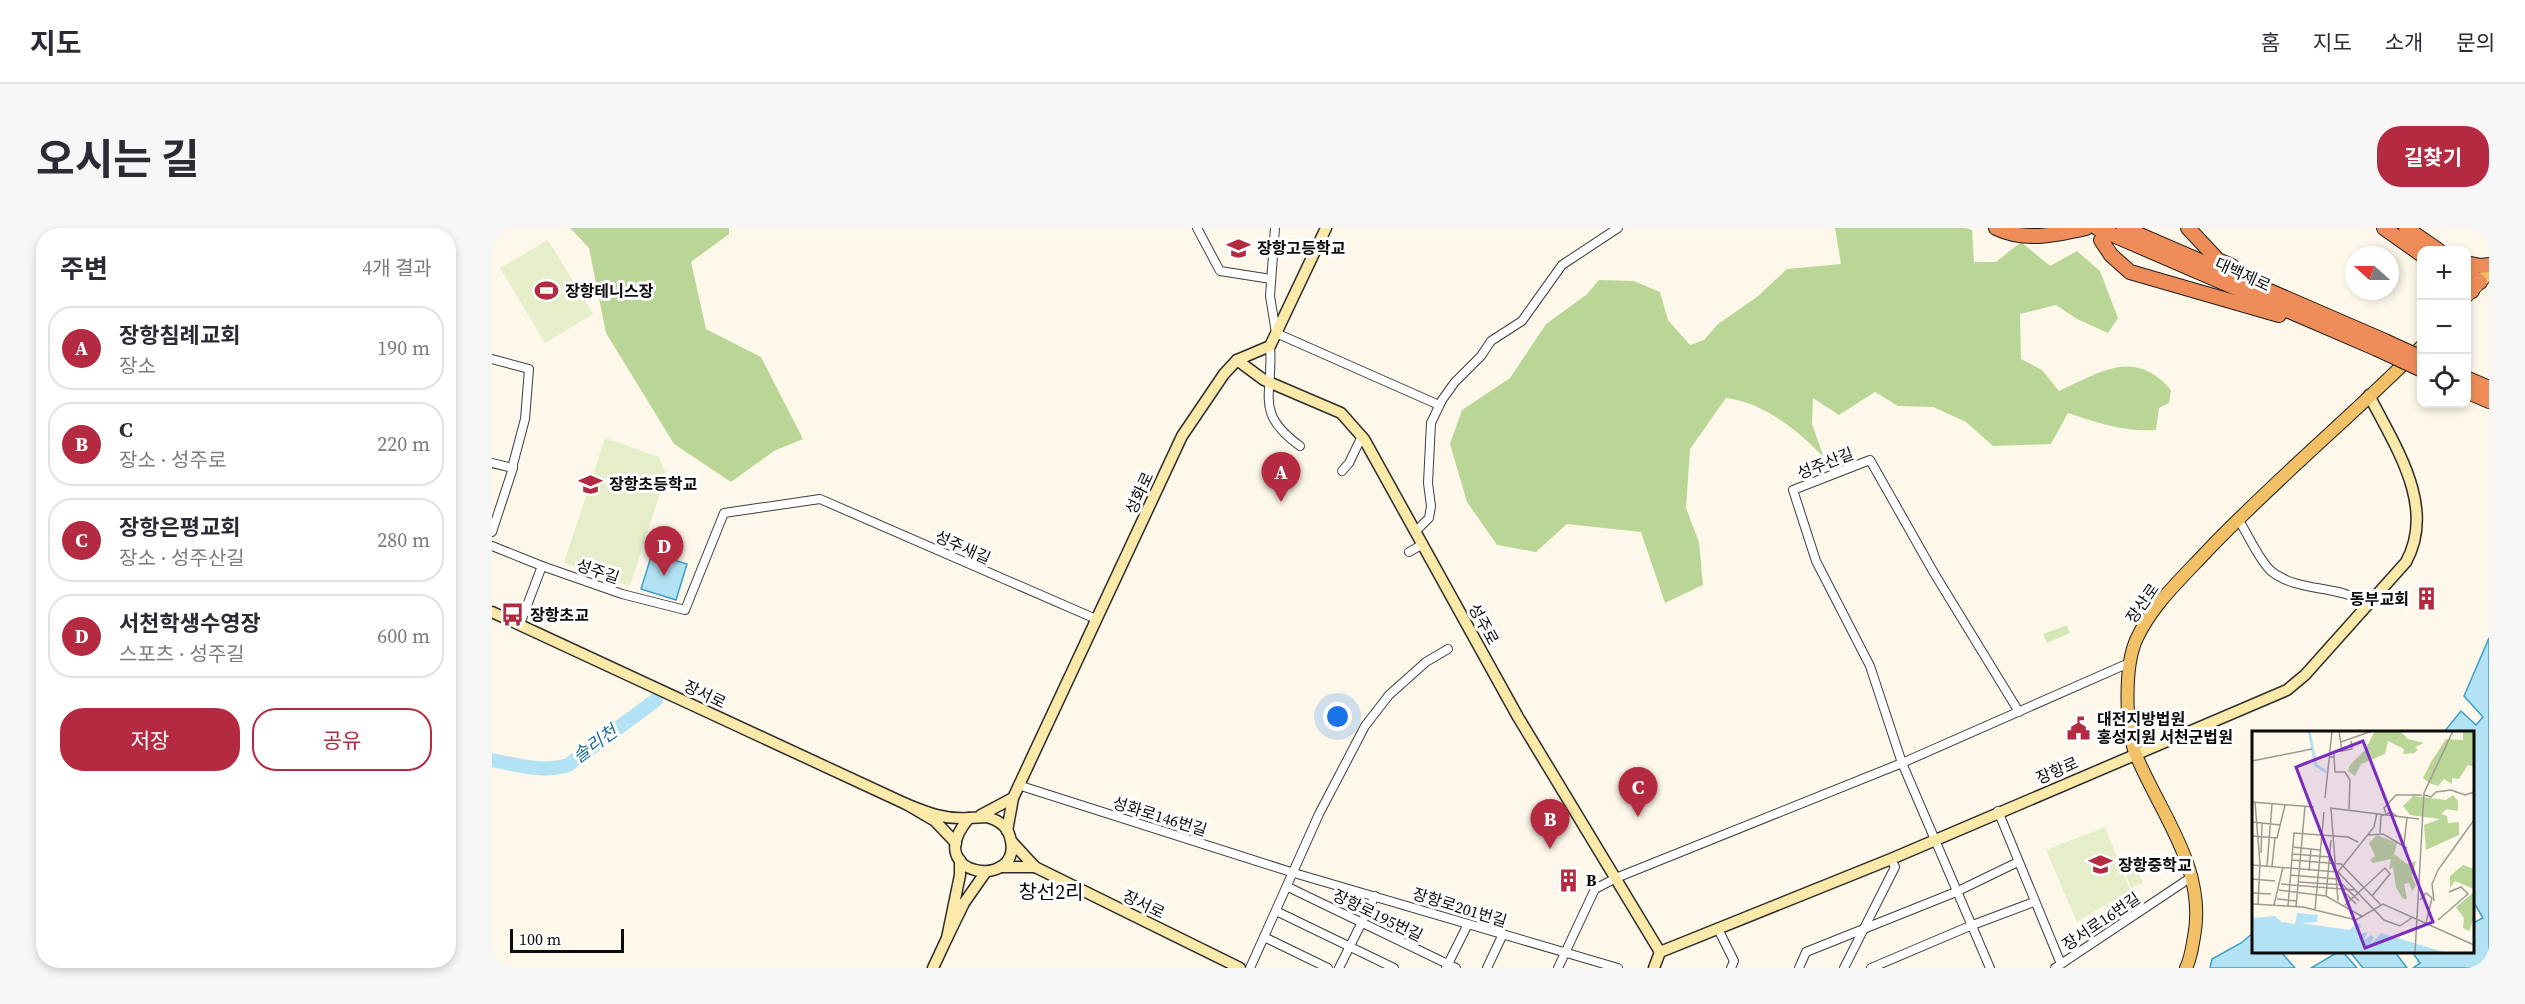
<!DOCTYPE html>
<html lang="ko">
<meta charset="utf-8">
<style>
body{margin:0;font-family:"Source Serif 4","Noto Sans KR",serif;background:#f7f7f7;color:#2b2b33}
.controls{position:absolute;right:18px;top:18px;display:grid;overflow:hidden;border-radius:12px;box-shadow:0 3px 9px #0003}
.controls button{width:54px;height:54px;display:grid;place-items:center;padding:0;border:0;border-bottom:2px solid #e1e1e2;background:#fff;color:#2b2b33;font:30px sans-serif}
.compass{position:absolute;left:1853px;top:18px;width:54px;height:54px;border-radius:50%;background:#fff;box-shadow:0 3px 9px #0003;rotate:291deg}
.scale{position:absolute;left:18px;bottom:15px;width:114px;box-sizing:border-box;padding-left:6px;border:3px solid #0b0b0b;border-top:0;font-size:16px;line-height:21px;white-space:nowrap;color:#0b0b0b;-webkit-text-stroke:4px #fff;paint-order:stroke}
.you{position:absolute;left:846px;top:489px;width:21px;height:21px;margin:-15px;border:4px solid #fff;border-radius:50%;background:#1a73e8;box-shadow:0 0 0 9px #1a73e833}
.badge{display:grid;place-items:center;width:39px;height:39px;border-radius:50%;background:#b42a40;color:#fff;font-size:20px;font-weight:700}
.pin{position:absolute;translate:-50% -50px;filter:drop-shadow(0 2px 3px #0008)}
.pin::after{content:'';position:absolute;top:32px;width:21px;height:18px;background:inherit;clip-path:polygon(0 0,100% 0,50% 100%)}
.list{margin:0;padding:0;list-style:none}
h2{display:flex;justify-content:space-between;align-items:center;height:78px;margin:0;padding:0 24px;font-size:26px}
h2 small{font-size:20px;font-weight:400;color:#7c7c81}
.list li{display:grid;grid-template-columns:39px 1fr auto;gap:18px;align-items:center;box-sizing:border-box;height:84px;margin:0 12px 12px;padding:0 12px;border:2px solid #e1e1e2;border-radius:24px}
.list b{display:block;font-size:22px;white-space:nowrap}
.list p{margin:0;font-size:20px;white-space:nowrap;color:#7c7c81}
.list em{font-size:20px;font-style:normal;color:#7c7c81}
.actions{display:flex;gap:12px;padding:18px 24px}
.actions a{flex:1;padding:14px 0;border:2px solid #b42a40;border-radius:24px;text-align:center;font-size:21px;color:#b42a40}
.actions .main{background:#b42a40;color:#fff}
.icon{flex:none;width:33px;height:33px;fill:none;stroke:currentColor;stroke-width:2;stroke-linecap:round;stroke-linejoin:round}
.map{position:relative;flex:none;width:1997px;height:740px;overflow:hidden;border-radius:24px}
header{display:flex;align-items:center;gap:36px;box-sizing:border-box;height:84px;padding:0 30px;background:#fff;border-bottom:2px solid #e1e1e2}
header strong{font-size:28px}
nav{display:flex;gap:33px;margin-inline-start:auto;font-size:21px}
.intro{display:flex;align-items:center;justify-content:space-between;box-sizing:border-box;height:144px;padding:0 36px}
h1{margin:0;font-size:42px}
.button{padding:15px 27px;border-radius:24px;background:#b42a40;color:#fff;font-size:21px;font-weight:700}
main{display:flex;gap:36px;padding:0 36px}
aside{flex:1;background:#fff;border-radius:24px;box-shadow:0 3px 9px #0003}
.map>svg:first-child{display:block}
.green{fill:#d5e6b7}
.forest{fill:#bad697}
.pitch{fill:#e5eec8}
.water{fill:#b2e2f3;stroke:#3c9fc7;stroke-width:1.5}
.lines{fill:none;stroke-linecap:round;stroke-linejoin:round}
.river{stroke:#b2e2f3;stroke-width:14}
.street-casing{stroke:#3e3e3e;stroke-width:10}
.secondary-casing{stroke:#2d2d2d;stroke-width:13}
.primary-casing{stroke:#1c1c1c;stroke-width:14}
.highway-casing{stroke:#1c1c1c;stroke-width:16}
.street{stroke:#fff;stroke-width:8}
.secondary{stroke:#fbe9a9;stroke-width:10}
.primary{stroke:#f2c167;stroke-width:12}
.highway{stroke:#ee8d59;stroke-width:14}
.highway-bridge-casing{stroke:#1c1c1c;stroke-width:16;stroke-linecap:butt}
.highway-bridge{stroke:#ee8d59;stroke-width:14}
.labels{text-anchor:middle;stroke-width:6;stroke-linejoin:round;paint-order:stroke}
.poi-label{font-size:16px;font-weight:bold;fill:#0b0b0b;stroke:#fff;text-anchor:start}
.street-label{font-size:16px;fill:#0b0b0b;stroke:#fff}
.water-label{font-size:18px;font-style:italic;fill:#1b6e97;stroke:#fff}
.quarter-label{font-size:20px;fill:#0b0b0b;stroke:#fff}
.inset-river{fill:none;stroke:#b2e2f3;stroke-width:3}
.inset-road{fill:none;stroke:#9d9991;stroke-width:1.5}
.view{fill:#7b2cbf;fill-opacity:0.15;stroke:#7b2cbf;stroke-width:3}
.inset-edge{fill:none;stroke:#0b0b0b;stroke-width:3}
</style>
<header>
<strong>지도</strong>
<nav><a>홈</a><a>지도</a><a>소개</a><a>문의</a></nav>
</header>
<div class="intro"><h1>오시는 길</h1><a class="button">길찾기</a></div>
<main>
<aside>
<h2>주변<small>4개 결과</small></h2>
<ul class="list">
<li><span class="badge">A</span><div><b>장항침례교회</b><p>장소</p></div><em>190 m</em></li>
<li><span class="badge">B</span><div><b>C</b><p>장소 · 성주로</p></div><em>220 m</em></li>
<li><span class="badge">C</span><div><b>장항은평교회</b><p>장소 · 성주산길</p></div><em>280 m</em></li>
<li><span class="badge">D</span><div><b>서천학생수영장</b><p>스포츠 · 성주길</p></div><em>600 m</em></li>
</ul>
<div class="actions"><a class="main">저장</a><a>공유</a></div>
</aside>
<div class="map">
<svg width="1997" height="740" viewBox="0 0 1997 740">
<rect width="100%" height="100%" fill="#fef8eb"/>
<!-- green -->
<polygon class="green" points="1575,397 1578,405 1555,415 1551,406"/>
<!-- forest -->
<g class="forest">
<polygon points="78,0 237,0 237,6 199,34 214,101 269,129 311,211 282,223 239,254 182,216 114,105 97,20"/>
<path d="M1343,0H1473L1480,2L1482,34H1504L1529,14L1558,38L1585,23L1608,43L1626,90L1616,105L1585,91L1564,77L1528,86L1529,131L1550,142L1567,163C1610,143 1643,120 1679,162L1677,175L1667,180L1664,202C1632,204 1606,195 1576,185L1559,216L1501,218L1474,194L1441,179L1406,178L1383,164L1347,187L1321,170L1320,196L1332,230C1308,203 1270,174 1234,170L1198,221L1194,280L1207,314L1211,357L1173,375L1149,304L1075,296L1044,324L1005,317L975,274L958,216L970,182L1018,150L1054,96L1094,67L1107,52L1142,53L1168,64L1176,92L1198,117L1212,112L1226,96L1265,69L1295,41L1349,36Z"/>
</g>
<!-- pitch -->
<g class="pitch">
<polygon points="56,12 101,86 53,115 8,40"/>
<polygon points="113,210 167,229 174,246 138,358 72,335"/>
<polygon points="1613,599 1638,662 1585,694 1554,622"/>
<polygon points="1640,627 1651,655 1639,660 1628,632"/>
</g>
<!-- water -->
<g class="water">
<polygon points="164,313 178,317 175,330 195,336 184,372 149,361"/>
<polygon points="1997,410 1997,740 1921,740 1928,735 1920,724 1980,724 1981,695 1991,690 1981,673 1980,505 1952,504 1969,483 1984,497 1991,489 1972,468"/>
<polygon points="1761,705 1762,724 1789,724 1803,740 1718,740 1720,731 1749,715"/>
<polygon points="1846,724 1851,724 1865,740 1819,740"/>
<polygon points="1858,724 1903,724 1915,740 1871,740"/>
</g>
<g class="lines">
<!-- river -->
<path class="river" d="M0,532C26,537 50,545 76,537L164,472"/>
<defs>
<g id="street">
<polyline points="705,0 728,43 779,51"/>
<polyline points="783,0 778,68 784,105 947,177"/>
<path d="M778,118C782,167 761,184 808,218"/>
<polyline points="0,131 37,141 33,191 20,240"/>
<polyline points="0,235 21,240 0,304"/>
<polyline points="850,243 857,235 870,208"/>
<path d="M1746,291C1756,306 1766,331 1779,343C1808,366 1846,355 1876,377"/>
<polyline points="924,303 937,290 939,278 936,255 939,195 950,172 963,154 989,128 999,113 1030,93 1070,37 1126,0"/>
<polyline points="0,318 50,338"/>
<polyline points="917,324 931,316"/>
<polyline points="28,396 50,338 130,366 193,382 232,285 328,271 604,391"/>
<polyline points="526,557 802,645 1126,740"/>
<polyline points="1506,583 1569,736"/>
<polyline points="796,659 964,740"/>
<polyline points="784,683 902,740"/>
<polyline points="1226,701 1242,733 1239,740"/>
<polyline points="772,709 836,740"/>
<polyline points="758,740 827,586 873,498 897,467 934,434 956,421"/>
<polyline points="847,740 883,668"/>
<polyline points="954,740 976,696"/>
<polyline points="995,740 1011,706"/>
<polyline points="1066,740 1103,661 1124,650 1410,535 1637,435"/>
<polyline points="1307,740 1314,724 1464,664 1526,634"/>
<polyline points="1352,740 1403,639 1399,631"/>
<polyline points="1379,740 1478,698 1542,674"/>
<polyline points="1498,740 1410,535 1378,438 1324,333 1301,262 1378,232 1442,345 1527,484"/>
<polyline points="1563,740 1701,648"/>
</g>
<g id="secondary">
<polyline points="745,132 772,152 849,185 872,211 1026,489 1168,724"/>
<polyline points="0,384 414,576"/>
<polyline points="521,570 690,208 732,146 745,132 778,118 834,0"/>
<polyline points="489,587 521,570 515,603"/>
<path d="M495,589C506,592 515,597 518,609C534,663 426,650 477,590Z"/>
<path d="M464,615L443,593L414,576C436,585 453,592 477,590"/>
<polyline points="468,632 468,647 455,710 472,675 493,645"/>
<polyline points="508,639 543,639 520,614"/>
<polyline points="543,639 748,740"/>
<polyline points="441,740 455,710"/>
<path d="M1162,740L1168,724L1399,631L1795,462L1813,447L1914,334C1945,278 1902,217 1877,167"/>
</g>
<g id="primary">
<polyline points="1974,69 1997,45"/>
<path d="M1694,740C1699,730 1700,720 1702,709C1715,641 1669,587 1644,527C1633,500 1632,437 1645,410C1661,376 1690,350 1716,322C1784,251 1860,188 1930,118"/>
</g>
<g id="highway">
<path d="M1504,0C1533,14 1563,7 1594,0"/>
<polyline points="1605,0 1885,121"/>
<polyline points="1632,0 1893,113"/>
<polyline points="1696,0 1726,32 1740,38"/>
<polyline points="1892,0 1930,27"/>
<polyline points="1914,0 1946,22"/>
<polyline points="1609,12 1619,27 1638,44 1787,87"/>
<polyline points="1974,35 1989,38 1997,37"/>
<polyline points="1974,44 1988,54"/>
<polyline points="1974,59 1980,63"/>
<polyline points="1974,150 1997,160"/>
<polyline points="1974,163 1997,173"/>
</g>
</defs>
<!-- street casing -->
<use href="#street" class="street-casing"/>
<!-- secondary casing -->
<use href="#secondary" class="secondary-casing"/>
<!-- primary casing -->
<use href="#primary" class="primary-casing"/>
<!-- highway casing -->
<use href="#highway" class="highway-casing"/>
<!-- street -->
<use href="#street" class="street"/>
<!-- secondary -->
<use href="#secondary" class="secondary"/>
<!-- primary -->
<use href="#primary" class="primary"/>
<!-- highway -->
<use href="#highway" class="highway"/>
<defs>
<g id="highway-bridge">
<polyline points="1893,113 1930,130"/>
<polyline points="1885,121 1930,142"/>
</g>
</defs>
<!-- highway-bridge casing -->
<use href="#highway-bridge" class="highway-bridge-casing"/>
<!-- highway-bridge -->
<use href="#highway-bridge" class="highway-bridge"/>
</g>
<!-- icons -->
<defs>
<symbol id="school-bare" viewBox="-9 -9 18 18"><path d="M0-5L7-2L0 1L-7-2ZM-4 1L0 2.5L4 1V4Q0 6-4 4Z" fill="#b42a40" stroke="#fff" stroke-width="2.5" paint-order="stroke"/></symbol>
<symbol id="stadium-bare" viewBox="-9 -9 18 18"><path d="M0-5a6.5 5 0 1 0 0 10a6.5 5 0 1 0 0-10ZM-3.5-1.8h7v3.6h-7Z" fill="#b42a40" stroke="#fff" stroke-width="2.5" paint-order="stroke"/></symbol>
<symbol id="building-bare" viewBox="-9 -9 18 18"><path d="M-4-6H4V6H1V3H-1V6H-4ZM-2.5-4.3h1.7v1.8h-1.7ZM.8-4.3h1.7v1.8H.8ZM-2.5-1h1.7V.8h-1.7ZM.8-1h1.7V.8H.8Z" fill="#b42a40" stroke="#fff" stroke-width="2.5" paint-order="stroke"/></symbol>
<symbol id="bus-bare" viewBox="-9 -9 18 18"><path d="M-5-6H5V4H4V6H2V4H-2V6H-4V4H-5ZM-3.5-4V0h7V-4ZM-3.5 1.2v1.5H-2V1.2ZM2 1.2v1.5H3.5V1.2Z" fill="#b42a40" stroke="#fff" stroke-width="2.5" paint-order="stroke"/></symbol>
<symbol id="civic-bare" viewBox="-9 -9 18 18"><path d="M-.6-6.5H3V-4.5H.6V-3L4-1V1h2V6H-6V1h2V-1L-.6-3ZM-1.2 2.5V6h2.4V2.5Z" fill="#b42a40" stroke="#fff" stroke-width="2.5" paint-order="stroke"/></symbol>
</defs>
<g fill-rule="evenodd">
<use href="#school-bare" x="730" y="4" width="33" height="33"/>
<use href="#stadium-bare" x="38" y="46" width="33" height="33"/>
<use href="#school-bare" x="82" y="240" width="33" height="33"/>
<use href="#building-bare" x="1918" y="354" width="33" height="33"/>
<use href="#bus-bare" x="4" y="370" width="33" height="33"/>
<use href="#civic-bare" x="1570" y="484" width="33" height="33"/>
<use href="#school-bare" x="1592" y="620" width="33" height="33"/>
<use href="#building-bare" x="1060" y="636" width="33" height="33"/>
</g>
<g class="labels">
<!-- poi labels -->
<g class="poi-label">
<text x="765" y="26">장항고등학교</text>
<text x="73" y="69">장항테니스장</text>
<text x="117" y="262">장항초등학교</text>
<text x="1917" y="377" text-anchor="end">동부교회</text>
<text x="38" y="393">장항초교</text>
<text x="1605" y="497">대전지방법원<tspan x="1605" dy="18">홍성지원 서천군법원</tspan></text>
<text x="1626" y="643">장항중학교</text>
<text x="1094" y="658">B</text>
</g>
<!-- street labels -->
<g class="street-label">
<text transform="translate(1751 46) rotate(24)" y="6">대백제로</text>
<text transform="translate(1333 235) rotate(-21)" y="6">성주산길</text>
<text transform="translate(647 265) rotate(-65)" y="6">성화로</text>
<text transform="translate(471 319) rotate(24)" y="6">성주새길</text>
<text transform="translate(106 343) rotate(19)" y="6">성주길</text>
<text transform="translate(1650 375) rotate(-55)" y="6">장산로</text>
<text transform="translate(992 396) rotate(61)" y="6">성주로</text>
<text transform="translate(213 466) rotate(25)" y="6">장서로</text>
<text transform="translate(1565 542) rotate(-23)" y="6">장항로</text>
<text transform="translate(668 588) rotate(17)" y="6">성화로146번길</text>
<text transform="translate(652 676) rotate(26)" y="6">장서로</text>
<text transform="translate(968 679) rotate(17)" y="6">장항로201번길</text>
<text transform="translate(886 687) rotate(26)" y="6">장항로195번길</text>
<text transform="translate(1609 693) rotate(-34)" y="6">장서로16번길</text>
</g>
<!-- water labels -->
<g class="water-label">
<text transform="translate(103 516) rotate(-36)" y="6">솔리천</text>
</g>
<!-- quarter labels -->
<g class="quarter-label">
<text x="559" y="671">창선2리</text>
</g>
</g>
<!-- overview -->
<g transform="translate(1760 503)">
<rect width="222" height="222" fill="#fef8eb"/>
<path d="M123,0H148L156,8L172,12L163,16L166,19L162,22L151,23L152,18L136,10L133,23L109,33L103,45L96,40L98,34L113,19ZM211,0H222V36L216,34L207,48L200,47V53L192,48L186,55L177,52L171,47L179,31L194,8L211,9ZM201,64L206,70V80L195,78L189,83L195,85L196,92L207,91V104L174,119L172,94L188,88L158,84L151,75L161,65L194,69ZM125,104L145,112L142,123L155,133L164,130L160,146L164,154L160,160L157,152L152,153L155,168H151L144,156L141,136L137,139L139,128L121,132L118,129L123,125L117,112ZM211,134L222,138V158L203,150L198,157V145ZM222,161V187L217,200L211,197L212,187L204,176Z" fill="#bad697"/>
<path d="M45,182L66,184L65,191L48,192L98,199L105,191L109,195L105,203L116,201L111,210L119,204L122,206L118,214L129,202L195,222H0V187L23,185L30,191L43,193Z" fill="#b2e2f3"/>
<path class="inset-river" d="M57,0L64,34L74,41"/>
<path class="inset-road" d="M89,11L120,0M90,20L100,18L99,10M77,26H82L83,41H93L98,49L97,78M82,26V20H90L87,0M0,30L60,18M172,64L179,66L184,61L199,59L213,64L222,61M73,67L80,0M0,71L62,76M3,71L8,133L6,173M78,77L167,88M79,77L86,170M134,82L132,77L144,64H170M0,91L29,94M128,102L129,85L139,81L145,85M116,104L131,103L155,117M0,105L25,107L33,74M152,113L155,87M40,116L68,119M9,122L10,92M40,123L78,126M40,129L89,133L129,174M0,134L86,141L132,189L148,195L161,186M15,135L20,73M20,135L23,107M57,140L59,118M86,141L122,96L125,82M38,144L85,148M0,148L23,150M47,151L91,154L107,170M29,153L102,159M27,159L74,165L111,186M90,159L104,173M0,162L19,163M74,165L79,109M25,168L45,170M168,169L174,162L180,167L174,192M182,170L180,153L186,139L222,89M0,173L51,176L104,189L131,173L222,214M22,174L31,136M93,174L133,137L138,143L120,165M36,175L42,102L96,106L106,111M44,176L53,75M63,179L72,81M186,189L216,163L209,156L197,161M163,222L172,62L201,0"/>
<path class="view" d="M111,10L181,191L113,217L44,36Z"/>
<rect width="222" height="222" class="inset-edge"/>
</g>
</svg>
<div class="controls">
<button>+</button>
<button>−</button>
<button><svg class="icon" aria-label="locate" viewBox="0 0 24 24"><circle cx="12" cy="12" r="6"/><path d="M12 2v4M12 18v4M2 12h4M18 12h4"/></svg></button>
</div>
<svg class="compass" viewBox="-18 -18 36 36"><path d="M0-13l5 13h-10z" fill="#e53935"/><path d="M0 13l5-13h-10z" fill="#7c7c81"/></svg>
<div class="scale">100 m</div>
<div class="you"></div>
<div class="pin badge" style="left:789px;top:274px">A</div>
<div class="pin badge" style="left:1058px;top:621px">B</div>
<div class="pin badge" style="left:1146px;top:589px">C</div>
<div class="pin badge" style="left:172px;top:348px">D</div>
</div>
</main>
